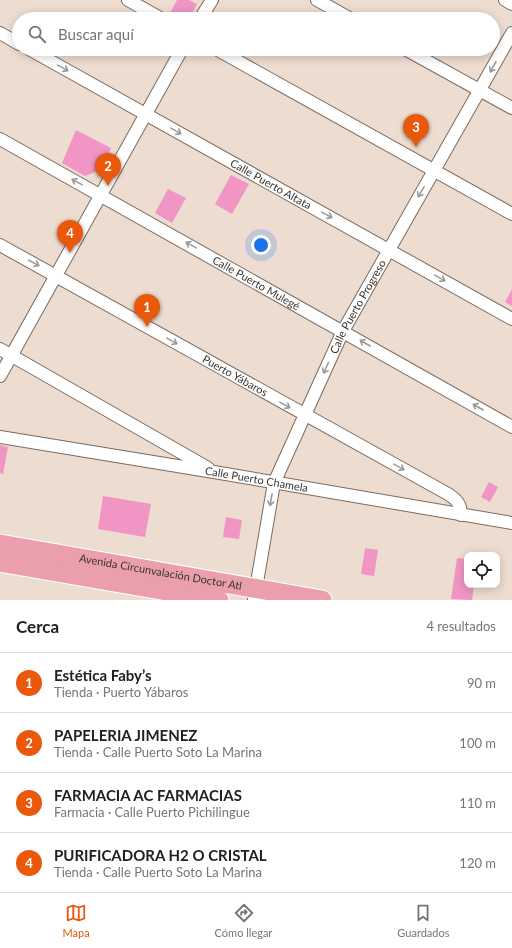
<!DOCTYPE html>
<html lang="es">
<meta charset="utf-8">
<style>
body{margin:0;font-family:Lato,sans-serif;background:#f2f2f2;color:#202124}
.controls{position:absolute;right:12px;bottom:12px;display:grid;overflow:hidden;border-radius:8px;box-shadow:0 2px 10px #0003}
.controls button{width:36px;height:36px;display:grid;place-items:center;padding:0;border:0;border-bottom:1px solid #e0e0e0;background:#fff;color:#202124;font:20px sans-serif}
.you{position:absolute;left:261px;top:245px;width:14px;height:14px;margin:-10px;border:3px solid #fff;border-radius:50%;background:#1a73e8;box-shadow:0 0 0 6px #1a73e833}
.badge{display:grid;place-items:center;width:26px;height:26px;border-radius:50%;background:#ea580c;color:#fff;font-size:13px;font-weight:700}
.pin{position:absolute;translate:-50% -33px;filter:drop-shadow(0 1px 2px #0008)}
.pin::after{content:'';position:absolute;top:21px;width:14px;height:12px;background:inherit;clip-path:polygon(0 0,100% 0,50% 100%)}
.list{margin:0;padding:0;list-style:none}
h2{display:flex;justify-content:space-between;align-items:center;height:52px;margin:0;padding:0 16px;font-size:17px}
h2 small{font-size:13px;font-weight:400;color:#757577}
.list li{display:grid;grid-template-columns:26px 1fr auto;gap:12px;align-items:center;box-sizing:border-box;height:60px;padding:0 16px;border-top:1px solid #e0e0e0}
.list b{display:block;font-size:15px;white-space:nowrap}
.list p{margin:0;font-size:13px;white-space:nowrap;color:#757577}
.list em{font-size:13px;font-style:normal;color:#757577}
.icon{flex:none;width:22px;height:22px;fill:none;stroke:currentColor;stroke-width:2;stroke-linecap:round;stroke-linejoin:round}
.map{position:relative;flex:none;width:512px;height:600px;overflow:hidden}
.search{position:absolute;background:#fff;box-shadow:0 2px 10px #0003;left:12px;right:12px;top:12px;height:44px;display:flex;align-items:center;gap:10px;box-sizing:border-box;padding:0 14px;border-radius:22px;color:#757577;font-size:15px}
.sheet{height:292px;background:#fff}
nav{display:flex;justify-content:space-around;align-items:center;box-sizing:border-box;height:56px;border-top:1px solid #e0e0e0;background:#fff;font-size:11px;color:#757577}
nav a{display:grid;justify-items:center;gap:2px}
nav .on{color:#ea580c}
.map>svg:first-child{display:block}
.building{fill:#f095c4}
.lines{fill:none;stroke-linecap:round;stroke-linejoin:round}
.minor-casing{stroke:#7a6b60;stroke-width:14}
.primary-casing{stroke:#fff;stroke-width:21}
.minor{stroke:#fff;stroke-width:12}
.primary{stroke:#eb9fac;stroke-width:19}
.oneway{stroke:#9c9a97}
.labels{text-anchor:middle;stroke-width:3;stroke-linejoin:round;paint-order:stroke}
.street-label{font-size:11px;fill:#3a342f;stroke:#fff}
</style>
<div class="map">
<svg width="512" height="600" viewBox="0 0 512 600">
<rect width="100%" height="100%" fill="#eddcd0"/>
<!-- building -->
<g class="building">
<polygon points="177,0 189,0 197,4 189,19 181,19 170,13"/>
<polygon points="76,130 111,148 103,169 85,176 62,163"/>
<polygon points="231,175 249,184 232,214 215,204"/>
<polygon points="168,189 186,198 172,223 155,213"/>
<polygon points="512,289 512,306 505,302"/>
<polygon points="0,445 8,447 3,474 0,473"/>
<polygon points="489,482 498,487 490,502 481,497"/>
<polygon points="103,496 151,504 145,537 98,529"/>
<polygon points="226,517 242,520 239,539 223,537"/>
<polygon points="365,548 378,550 374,576 361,574"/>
<polygon points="457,558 467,559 467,585 474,585 472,600 451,599"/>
</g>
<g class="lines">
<defs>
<g id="minor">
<polyline points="128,0 162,19"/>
<polyline points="317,0 351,19"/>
<polyline points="505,0 512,4"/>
<polyline points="200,19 212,0"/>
<polyline points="0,33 19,44"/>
<path id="s1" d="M29,49L512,319"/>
<polyline points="216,49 512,214"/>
<polyline points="405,49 512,108"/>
<path id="s2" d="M0,139L512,427"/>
<path id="s3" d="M0,245L448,494C457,500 461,504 461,515"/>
<polyline points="0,349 208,468"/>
<polyline points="0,376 182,49"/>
<path id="s4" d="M0,437L214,472L512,523"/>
<path id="s5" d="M254,600L274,483L343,331L512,33"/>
</g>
<g id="primary">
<path id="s6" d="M0,544L322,600"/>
<polyline points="0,562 219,600"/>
</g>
</defs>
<!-- minor casing -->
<use href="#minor" class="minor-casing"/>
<!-- primary casing -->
<use href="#primary" class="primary-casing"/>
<!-- minor -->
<use href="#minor" class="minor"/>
<!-- primary -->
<use href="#primary" class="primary"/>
</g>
<!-- one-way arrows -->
<defs><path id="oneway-shaft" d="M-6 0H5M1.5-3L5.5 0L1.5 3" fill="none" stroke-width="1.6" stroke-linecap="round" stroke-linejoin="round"/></defs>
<g class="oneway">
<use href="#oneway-shaft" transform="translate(493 67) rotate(119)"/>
<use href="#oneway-shaft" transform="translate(63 68) rotate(29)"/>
<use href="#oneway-shaft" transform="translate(176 131) rotate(29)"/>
<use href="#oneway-shaft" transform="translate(77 182) rotate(-151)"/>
<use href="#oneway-shaft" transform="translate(421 192) rotate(120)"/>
<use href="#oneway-shaft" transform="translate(327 215) rotate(29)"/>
<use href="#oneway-shaft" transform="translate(191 245) rotate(-151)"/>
<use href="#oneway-shaft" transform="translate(34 263) rotate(28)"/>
<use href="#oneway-shaft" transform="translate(440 278) rotate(29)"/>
<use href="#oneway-shaft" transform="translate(172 341) rotate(29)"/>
<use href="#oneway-shaft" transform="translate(365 343) rotate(-150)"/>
<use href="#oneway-shaft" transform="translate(326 368) rotate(114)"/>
<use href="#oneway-shaft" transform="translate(285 405) rotate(29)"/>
<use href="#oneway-shaft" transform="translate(478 407) rotate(-150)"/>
<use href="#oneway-shaft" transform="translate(399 467) rotate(29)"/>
<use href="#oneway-shaft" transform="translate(271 500) rotate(100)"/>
</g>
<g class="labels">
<!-- street labels -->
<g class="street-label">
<text dy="4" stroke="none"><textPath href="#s1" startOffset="277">Calle Puerto Altata</textPath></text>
<text dy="4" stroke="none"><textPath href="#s2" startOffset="294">Calle Puerto Mulegé</textPath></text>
<text dy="4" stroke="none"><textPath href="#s5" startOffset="314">Calle Puerto Progreso</textPath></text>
<text dy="4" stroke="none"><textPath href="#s3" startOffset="269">Puerto Yábaros</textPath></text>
<text dy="4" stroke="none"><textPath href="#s4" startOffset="260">Calle Puerto Chamela</textPath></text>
<text dy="4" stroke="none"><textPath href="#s6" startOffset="163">Avenida Circunvalación Doctor Atl</textPath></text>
</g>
</g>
</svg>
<div class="controls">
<button><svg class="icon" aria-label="locate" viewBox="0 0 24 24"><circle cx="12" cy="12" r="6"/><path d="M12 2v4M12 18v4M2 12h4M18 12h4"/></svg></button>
</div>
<div class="you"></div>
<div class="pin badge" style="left:147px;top:327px">1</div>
<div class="pin badge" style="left:108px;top:186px">2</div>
<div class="pin badge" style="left:416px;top:147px">3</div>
<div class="pin badge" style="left:70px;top:253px">4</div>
<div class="search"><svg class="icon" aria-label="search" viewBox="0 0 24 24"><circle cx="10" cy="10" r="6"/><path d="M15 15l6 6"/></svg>Buscar aquí</div>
</div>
<section class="sheet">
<h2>Cerca<small>4 resultados</small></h2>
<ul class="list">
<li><span class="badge">1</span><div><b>Estética Faby’s</b><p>Tienda · Puerto Yábaros</p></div><em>90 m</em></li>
<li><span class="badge">2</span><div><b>PAPELERIA JIMENEZ</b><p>Tienda · Calle Puerto Soto La Marina</p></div><em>100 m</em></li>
<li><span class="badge">3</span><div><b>FARMACIA AC FARMACIAS</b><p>Farmacia · Calle Puerto Pichilingue</p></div><em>110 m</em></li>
<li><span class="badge">4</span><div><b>PURIFICADORA H2 O CRISTAL</b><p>Tienda · Calle Puerto Soto La Marina</p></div><em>120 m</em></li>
</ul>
</section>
<nav>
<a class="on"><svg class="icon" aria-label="map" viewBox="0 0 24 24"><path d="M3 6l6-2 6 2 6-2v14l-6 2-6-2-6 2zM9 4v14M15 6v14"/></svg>Mapa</a>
<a><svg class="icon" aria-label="directions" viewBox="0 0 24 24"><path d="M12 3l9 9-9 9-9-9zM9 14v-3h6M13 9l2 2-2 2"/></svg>Cómo llegar</a>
<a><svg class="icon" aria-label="saved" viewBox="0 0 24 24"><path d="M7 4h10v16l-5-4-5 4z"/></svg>Guardados</a>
</nav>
